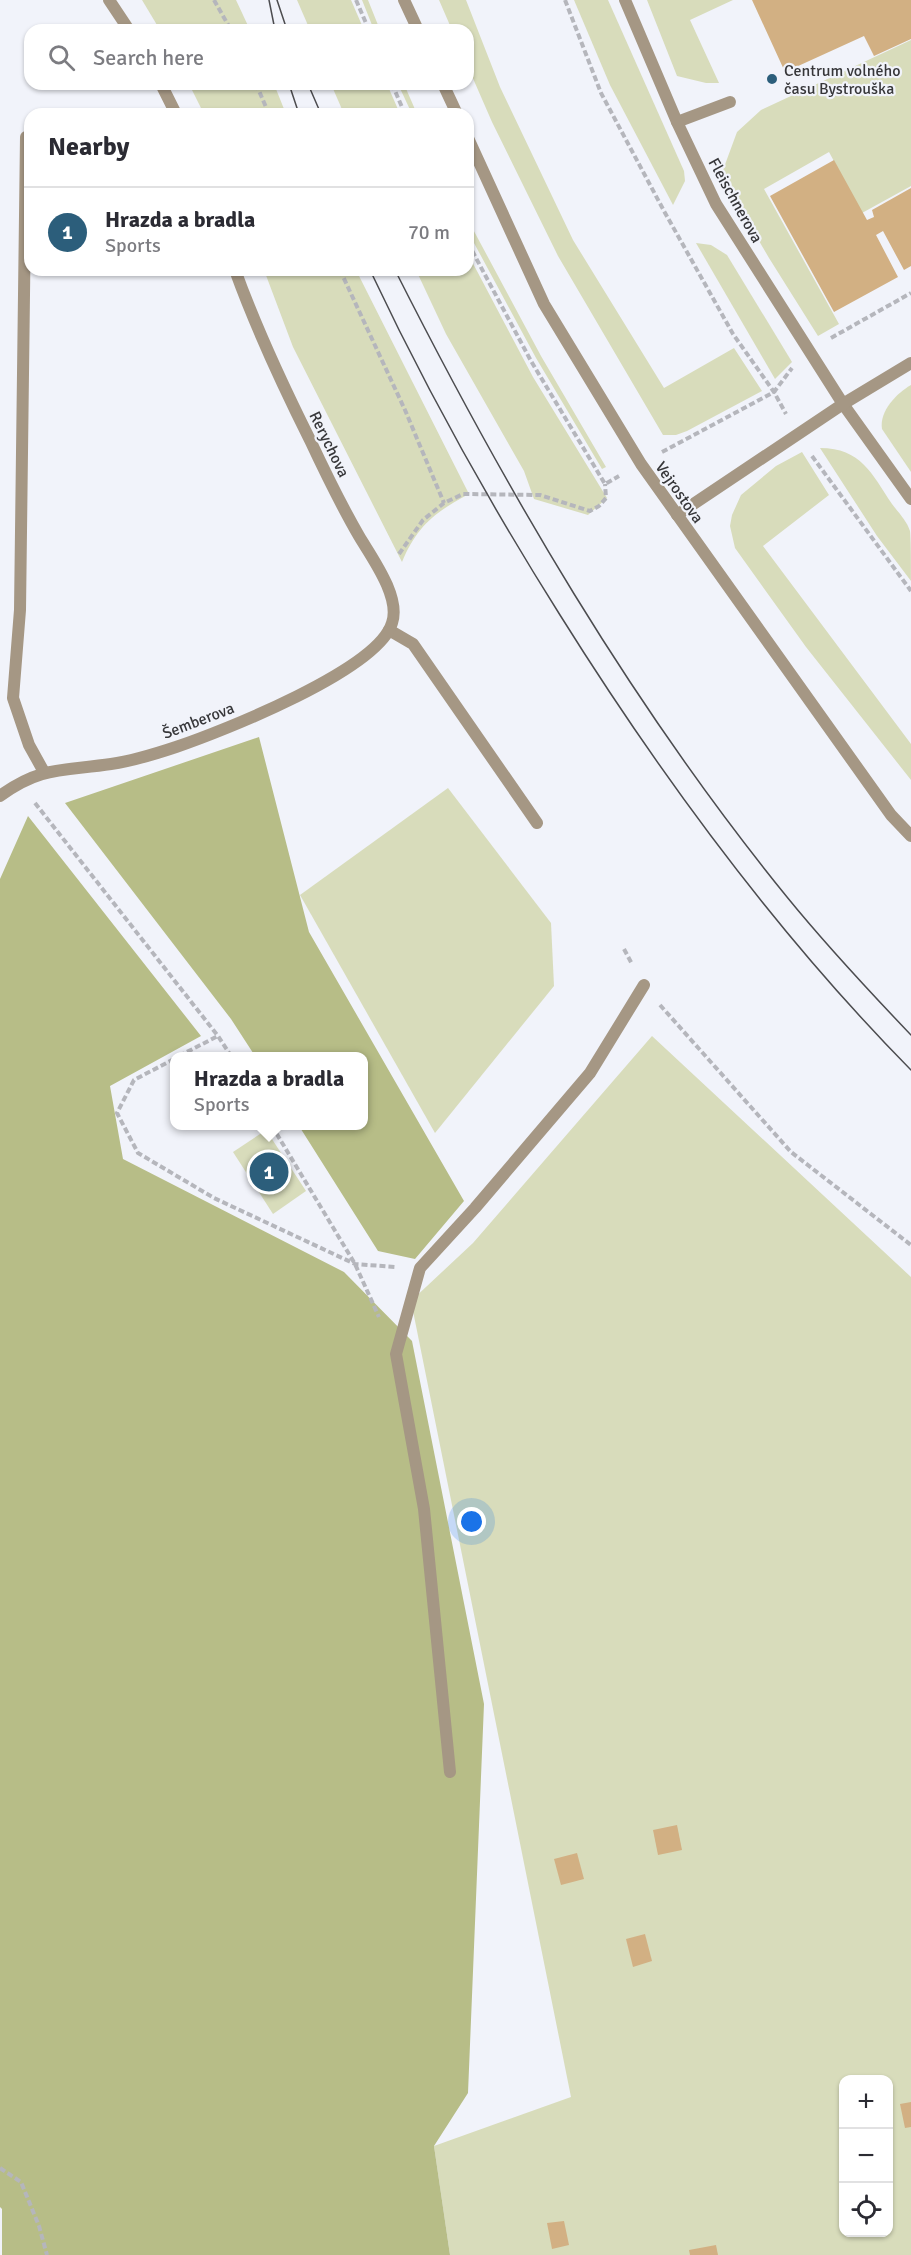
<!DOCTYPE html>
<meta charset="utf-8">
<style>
body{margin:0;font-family:Signika,sans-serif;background:#f2f2f3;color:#2b2b33}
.controls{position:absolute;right:18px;bottom:18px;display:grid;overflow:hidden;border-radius:12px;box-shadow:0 2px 4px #0004}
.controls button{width:54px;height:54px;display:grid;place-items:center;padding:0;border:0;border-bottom:2px solid #e1e1e2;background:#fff;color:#2b2b33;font:30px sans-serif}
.you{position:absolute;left:472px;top:1522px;width:21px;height:21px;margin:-15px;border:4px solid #fff;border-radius:50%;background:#1a73e8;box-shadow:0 0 0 9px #1a73e833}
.badge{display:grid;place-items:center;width:39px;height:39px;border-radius:50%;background:#2c5e7b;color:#fff;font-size:20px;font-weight:700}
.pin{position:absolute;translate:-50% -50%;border:3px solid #fff;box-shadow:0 2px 6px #0006}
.popup{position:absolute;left:170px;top:1052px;width:198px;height:78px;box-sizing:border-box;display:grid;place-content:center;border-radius:12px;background:#fff;filter:drop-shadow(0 2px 4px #0005);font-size:20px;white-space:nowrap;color:#7c7c81}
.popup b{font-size:22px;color:#2b2b33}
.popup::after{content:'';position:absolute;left:50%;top:100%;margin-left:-12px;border:12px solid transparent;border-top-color:#fff}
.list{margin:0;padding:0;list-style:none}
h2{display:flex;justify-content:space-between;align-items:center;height:78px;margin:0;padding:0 24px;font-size:26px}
h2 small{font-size:20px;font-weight:400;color:#7c7c81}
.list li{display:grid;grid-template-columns:39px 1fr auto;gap:18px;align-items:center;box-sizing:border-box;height:90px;padding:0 24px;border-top:2px solid #e1e1e2}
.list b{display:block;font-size:22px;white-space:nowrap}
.list p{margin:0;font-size:20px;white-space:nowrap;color:#7c7c81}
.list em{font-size:20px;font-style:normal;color:#7c7c81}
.icon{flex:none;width:33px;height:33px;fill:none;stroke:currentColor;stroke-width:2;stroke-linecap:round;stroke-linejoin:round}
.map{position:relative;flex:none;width:911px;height:2255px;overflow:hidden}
.search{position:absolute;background:#fff;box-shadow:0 2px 4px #0004;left:24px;top:24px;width:450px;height:66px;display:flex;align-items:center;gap:15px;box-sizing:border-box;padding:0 21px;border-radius:18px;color:#7c7c81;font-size:22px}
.panel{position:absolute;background:#fff;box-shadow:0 2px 4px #0004;left:24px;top:108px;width:450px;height:168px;border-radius:18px}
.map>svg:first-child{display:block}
.green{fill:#d8dcbb;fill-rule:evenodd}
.forest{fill:#b7bd87}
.building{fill:#d2b083}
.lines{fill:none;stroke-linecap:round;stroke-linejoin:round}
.path{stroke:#b5b6bc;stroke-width:4;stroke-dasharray:6 3;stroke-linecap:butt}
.service{stroke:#a59784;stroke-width:12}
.minor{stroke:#a59784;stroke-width:12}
.tertiary{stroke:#a59784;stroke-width:12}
.tram{stroke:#4c4c4f;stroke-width:1.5}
.poi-dot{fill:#2c5e7b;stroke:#f1f3fa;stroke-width:2}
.labels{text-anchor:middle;stroke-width:4.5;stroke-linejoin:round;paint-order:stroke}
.poi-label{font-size:16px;fill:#37373a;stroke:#f1f3fa;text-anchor:start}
.street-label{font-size:16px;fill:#37373a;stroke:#f1f3fa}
</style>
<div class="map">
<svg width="911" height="2255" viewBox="0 0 911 2255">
<rect width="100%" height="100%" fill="#f1f3fa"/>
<!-- green -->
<g class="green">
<polygon points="142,0 236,0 250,30 160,30"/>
<polygon points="297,0 351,0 364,30 310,30"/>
<polygon points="362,0 368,0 380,30 374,30"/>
<polygon points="439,0 466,0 500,87 573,240 664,388 734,348 762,391 687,431 676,435 663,435 558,256 492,122 468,67 468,30 452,30"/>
<polygon points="574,0 608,0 684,171 685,181 673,205 610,85"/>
<polygon points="647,0 733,0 690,20 719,83 706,83 677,76"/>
<polygon points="911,40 911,186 862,213 829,152 764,189 839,324 818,336 769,258 723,179 723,170 737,132 761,110"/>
<polygon points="189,84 274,84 286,114 204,114"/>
<polygon points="331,84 387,84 400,114 344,114"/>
<polygon points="398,84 404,84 417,114 412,114"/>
<polygon points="468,220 541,356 606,467 602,469 536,358 474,243 468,231"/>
<polygon points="696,243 711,245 727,255 792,362 775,379"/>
<polygon points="468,254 533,377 607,498 588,515 534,499 524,471 446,334 416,270 468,270"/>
<path d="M264,270H356L469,494C435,512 417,526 402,562L293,347Z"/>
<path d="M911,385V472L882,429C879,411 897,393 911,385Z"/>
<path d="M820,448C861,448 872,474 892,504C898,512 907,521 910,531C911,541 911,569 911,581L877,536Z"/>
<polygon points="802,452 829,495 763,546 911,744 911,780 806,647 735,548 730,526 732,515 741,495 776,466"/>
<polygon points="448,788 551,923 554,986 435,1133 300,895"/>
<path d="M652,1036L911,1277V2255H450L434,2146L571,2097L411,1301L473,1243ZM844,2080H888V2232H844Z"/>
<polygon points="266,1130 306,1191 273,1214 233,1152"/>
</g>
<!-- forest -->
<g class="forest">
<polygon points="259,737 309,932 464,1201 415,1259 378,1251 299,1126 364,1126 364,1056 255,1056 231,1019 65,803"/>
<polygon points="28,816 201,1036 110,1086 123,1159 344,1272 412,1341 484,1704 468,2093 434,2146 450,2255 2,2255 2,2209 0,2207 0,879"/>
</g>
<!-- building -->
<g class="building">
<polygon points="752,0 911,0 911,39 874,56 864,36 785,72"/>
<polygon points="834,160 867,220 874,217 872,210 911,188 911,266 904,270 883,231 876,235 898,277 834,312 770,196"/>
<polygon points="677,1825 682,1850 658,1855 653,1830"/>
<polygon points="577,1853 584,1879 561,1885 554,1859"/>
<polygon points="645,1934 652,1961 633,1967 626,1939"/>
<polygon points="911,2102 911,2127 905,2128 900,2104"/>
<polygon points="564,2221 569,2245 552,2249 547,2223"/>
<polygon points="716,2245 718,2255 690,2255 689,2250"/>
</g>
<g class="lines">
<!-- path -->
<g class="path">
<polyline points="214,0 231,30"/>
<polyline points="356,0 369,30"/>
<polyline points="565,0 601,93 664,211 733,334 774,392 786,414"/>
<polyline points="256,84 269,114"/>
<polyline points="392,84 405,114"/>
<polyline points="468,243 531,361 605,484 619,476"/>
<polyline points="340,270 405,410 444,503"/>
<polyline points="831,338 911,293"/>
<polyline points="662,452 774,392 792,368"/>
<polyline points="812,456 911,591"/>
<polyline points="399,554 423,520 444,503 463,494 540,495 590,511 599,506 606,498 605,484"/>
<polyline points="35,803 218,1036 231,1056"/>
<polyline points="624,949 632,964"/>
<polyline points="660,1005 791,1152 911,1245"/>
<polyline points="179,1056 218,1036"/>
<polyline points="174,1059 134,1080 117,1113 138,1153 214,1198 355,1264 396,1267"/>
<polyline points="272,1126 355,1264 379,1317"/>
<polyline points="0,2168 21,2182 39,2226 47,2255"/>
</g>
<!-- service -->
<g class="service">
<polyline points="677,122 730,102"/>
<polyline points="26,137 20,610 13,698 29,745 44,772"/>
<polyline points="450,1772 424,1509 396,1354 420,1268 475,1208 590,1073 644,985"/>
</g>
<!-- minor -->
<g class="minor">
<polyline points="109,0 129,30"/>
<polyline points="625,0 677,122 716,204 843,404 911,499"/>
<polyline points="161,84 176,114"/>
<polyline points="677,515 843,404 911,363"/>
<polyline points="389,630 413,644 537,823"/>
<path d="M0,796C40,766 64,771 111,764C133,761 155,754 176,747C223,731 378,670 392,623C401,597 372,558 359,536C341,505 325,472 310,440C282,384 256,328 235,270"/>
</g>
<!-- tertiary -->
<g class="tertiary">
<polyline points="404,0 418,30"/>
<polyline points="443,84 457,114"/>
<polyline points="468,138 544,304 641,464 891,815 911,836"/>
</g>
<!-- tram -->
<g class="tram">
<polyline points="269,0 275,30"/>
<polyline points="277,0 287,30"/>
<polyline points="289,84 299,114"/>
<polyline points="308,84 321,114"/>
<path d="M370,270C426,389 490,504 560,615C662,778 776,933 911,1070"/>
<path d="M395,270C506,490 631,705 787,897C826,945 868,990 911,1035"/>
</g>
</g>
<!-- markers -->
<circle class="poi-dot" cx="772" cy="79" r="6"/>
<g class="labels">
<!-- poi labels -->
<g class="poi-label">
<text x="784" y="76">Centrum volného<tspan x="784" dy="18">času Bystrouška</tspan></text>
</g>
<!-- street labels -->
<g class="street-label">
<text transform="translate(736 200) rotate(61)" y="6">Fleischnerova</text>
<text transform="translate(330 444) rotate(64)" y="6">Rerychova</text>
<text transform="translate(680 492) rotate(55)" y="6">Vejrostova</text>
<text transform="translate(198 720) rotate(-21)" y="6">Šemberova</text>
</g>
</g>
</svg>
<div class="controls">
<button>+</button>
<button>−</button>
<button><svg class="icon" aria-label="locate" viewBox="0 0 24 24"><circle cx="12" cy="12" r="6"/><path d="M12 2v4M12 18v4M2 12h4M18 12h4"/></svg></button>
</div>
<div class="you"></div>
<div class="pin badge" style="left:269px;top:1172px">1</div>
<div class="popup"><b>Hrazda a bradla</b>Sports</div>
<div class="search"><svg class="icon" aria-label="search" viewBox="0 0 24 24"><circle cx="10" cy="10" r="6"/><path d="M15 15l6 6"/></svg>Search here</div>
<section class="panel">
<h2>Nearby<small></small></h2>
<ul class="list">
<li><span class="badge">1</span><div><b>Hrazda a bradla</b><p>Sports</p></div><em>70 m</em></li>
</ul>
</section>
</div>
